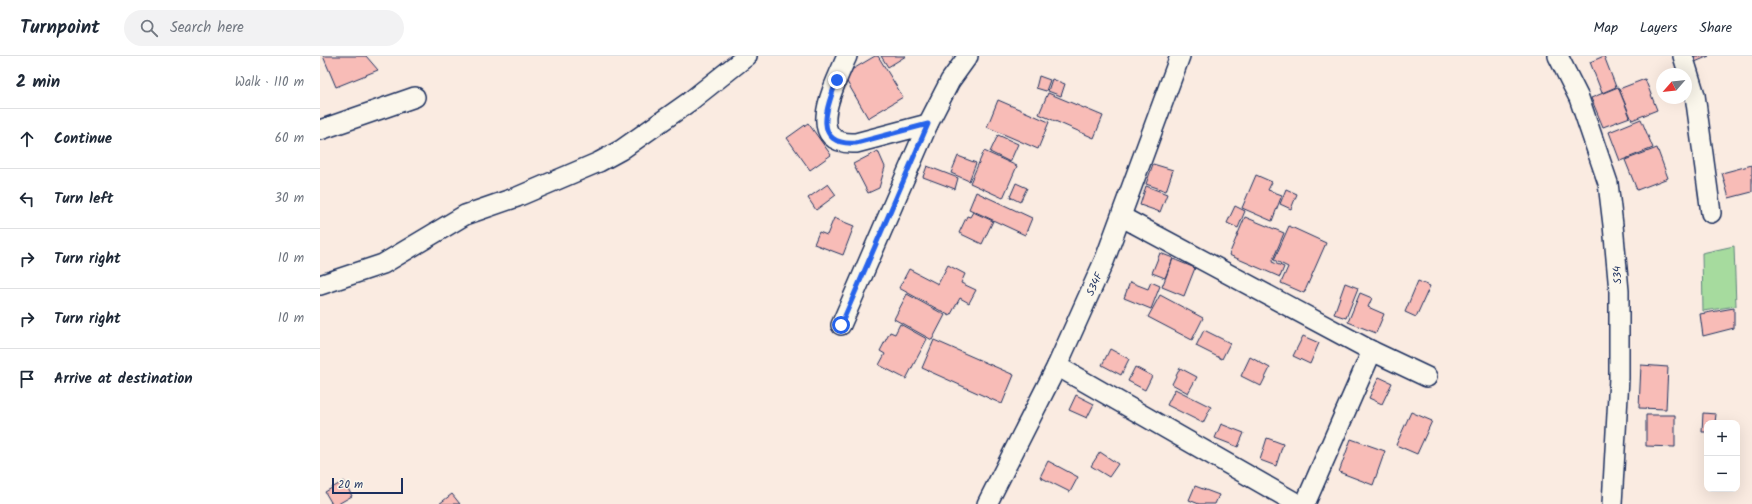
<!DOCTYPE html>
<meta charset="utf-8">
<style>
body{margin:0;font-family:Kalam,sans-serif;background:#f2f2f3;color:#1f2937}
.controls{position:absolute;right:12px;bottom:12px;display:grid;overflow:hidden;border-radius:8px;box-shadow:0 4px 16px #0002}
.controls button{width:36px;height:36px;display:grid;place-items:center;padding:0;border:0;border-bottom:1px solid #e0e1e3;background:#fff;color:#1f2937;font:20px sans-serif}
.compass{position:absolute;left:1336px;top:12px;width:36px;height:36px;border-radius:50%;background:#fff;box-shadow:0 4px 16px #0002;rotate:242deg}
.scale{position:absolute;left:12px;bottom:10px;width:71px;box-sizing:border-box;padding-left:4px;border:2px solid #1b2f5e;border-top:0;font-size:11px;line-height:14px;white-space:nowrap;color:#1b2f5e;-webkit-text-stroke:3px #fbf7ec;paint-order:stroke}
.stop{position:absolute;width:12px;height:12px;margin:-9px;border:3px solid #2563eb;border-radius:50%;background:#fff}
.stop.end{background:#2563eb;border-color:#fff;box-shadow:0 1px 4px #0008}
.list{margin:0;padding:0;list-style:none}
h2{display:flex;justify-content:space-between;align-items:center;height:52px;margin:0;padding:0 16px;font-size:17px}
h2 small{font-size:13px;font-weight:400;color:#747a83}
.list li{display:grid;grid-template-columns:26px 1fr auto;gap:12px;align-items:center;box-sizing:border-box;height:60px;padding:0 16px;border-top:1px solid #e0e1e3}
.list b{display:block;font-size:15px;white-space:nowrap}
.list em{font-size:13px;font-style:normal;color:#747a83}
.icon{flex:none;width:22px;height:22px;fill:none;stroke:currentColor;stroke-width:2;stroke-linecap:round;stroke-linejoin:round}
.map{position:relative;flex:none;width:1432px;height:448px;overflow:hidden}
header{display:flex;align-items:center;gap:24px;box-sizing:border-box;height:56px;padding:0 20px;background:#fff;border-bottom:1px solid #e0e1e3}
header strong{font-size:19px}
nav{display:flex;gap:22px;margin-inline-start:auto;font-size:14px}
.search{width:280px;height:36px;background:#f2f2f3;display:flex;align-items:center;gap:10px;box-sizing:border-box;padding:0 14px;border-radius:22px;color:#747a83;font-size:15px}
main{display:flex}
aside{flex:1;background:#fff}
.map>svg:first-child{display:block}
.green{fill:#a6db9e;stroke:#60857e}
.building{fill:#f8bcb7;stroke:#1b2f5e}
.lines{fill:none;stroke-linecap:round;stroke-linejoin:round}
.minor-casing{stroke:#1b2f5e;stroke-width:22}
.minor{stroke:#fbf7ec;stroke-width:19}
.route{stroke:#2563eb;stroke-width:5}
.labels{text-anchor:middle;stroke-width:3;stroke-linejoin:round;paint-order:stroke}
.street-label{font-size:11px;fill:#1b2f5e;stroke:#fbf7ec}
</style>
<header>
<strong>Turnpoint</strong>
<div class="search"><svg class="icon" aria-label="search" viewBox="0 0 24 24"><circle cx="10" cy="10" r="6"/><path d="M15 15l6 6"/></svg>Search here</div>
<nav><a>Map</a><a>Layers</a><a>Share</a></nav>
</header>
<main>
<aside>
<h2>2 min<small>Walk · 110 m</small></h2>
<ul class="list">
<li><svg class="icon" aria-label="ahead" viewBox="0 0 24 24"><path d="M12 20V5M6 11l6-6 6 6"/></svg><div><b>Continue</b></div><em>60 m</em></li>
<li><svg class="icon" aria-label="left" viewBox="0 0 24 24"><path d="M17 20v-9H6M10 6l-5 5 5 5"/></svg><div><b>Turn left</b></div><em>30 m</em></li>
<li><svg class="icon" aria-label="right" viewBox="0 0 24 24"><path d="M7 20v-9h11M14 6l5 5-5 5"/></svg><div><b>Turn right</b></div><em>10 m</em></li>
<li><svg class="icon" aria-label="right" viewBox="0 0 24 24"><path d="M7 20v-9h11M14 6l5 5-5 5"/></svg><div><b>Turn right</b></div><em>10 m</em></li>
<li><svg class="icon" aria-label="arrive" viewBox="0 0 24 24"><path d="M6 21V4h12l-3 4 3 4H6"/></svg><div><b>Arrive at destination</b></div></li>
</ul>
</aside>
<div class="map">
<svg width="1432" height="448" viewBox="0 0 1432 448">
<rect width="100%" height="100%" fill="#faebe1"/>
<filter id="ink" filterUnits="userSpaceOnUse"><feTurbulence type="fractalNoise" baseFrequency=".025" numOctaves="2"/><feDisplacementMap in="SourceGraphic" scale="8" xChannelSelector="R" yChannelSelector="G"/><feConvolveMatrix kernelMatrix="1 2 1 2 8 2 1 2 1" color-interpolation-filters="sRGB"/></filter>
<g filter="url(#ink)">
<!-- green -->
<polygon class="green" points="1414,190 1416,250 1383,255 1382,197"/>
<!-- building -->
<g class="building">
<polygon points="3,0 46,0 58,14 16,31"/>
<polygon points="555,0 558,0 583,41 548,62 523,19"/>
<polygon points="561,0 586,0 568,11"/>
<polygon points="1284,0 1296,31 1282,37 1270,6"/>
<polygon points="1373,0 1389,0 1375,6"/>
<polygon points="719,20 730,24 726,35 716,32"/>
<polygon points="732,23 745,28 741,40 728,35"/>
<polygon points="1325,23 1337,54 1312,64 1299,33"/>
<polygon points="1298,31 1310,61 1283,71 1271,42"/>
<polygon points="728,37 783,60 774,82 719,58"/>
<polygon points="678,44 729,66 718,93 667,71"/>
<polygon points="1321,63 1333,92 1300,105 1289,76"/>
<polygon points="488,67 511,99 490,114 467,82"/>
<polygon points="678,79 698,88 690,106 670,96"/>
<polygon points="1337,92 1348,122 1317,134 1305,104"/>
<polygon points="558,95 565,111 559,132 548,137 533,108"/>
<polygon points="664,95 697,110 683,142 650,127"/>
<polygon points="638,100 656,107 649,125 631,117"/>
<polygon points="833,108 853,114 846,135 826,128"/>
<polygon points="1432,109 1432,136 1409,142 1402,117"/>
<polygon points="607,110 638,122 635,133 603,121"/>
<polygon points="936,119 952,126 948,134 962,139 952,165 922,152"/>
<polygon points="696,127 707,132 700,146 690,141"/>
<polygon points="508,128 516,139 496,154 488,142"/>
<polygon points="826,130 847,138 840,156 820,149"/>
<polygon points="966,133 977,138 971,153 960,148"/>
<polygon points="656,136 712,162 705,179 649,153"/>
<polygon points="915,150 925,155 918,172 907,167"/>
<polygon points="653,156 673,165 662,188 639,177 647,160 650,161"/>
<polygon points="925,161 964,177 952,206 964,211 960,221 909,199"/>
<polygon points="514,162 534,170 523,199 494,188 499,176 507,179"/>
<polygon points="969,170 1006,187 984,237 961,227 968,211 954,204"/>
<polygon points="840,197 853,202 845,222 832,217"/>
<polygon points="853,203 875,212 864,240 842,231"/>
<polygon points="628,209 645,218 641,227 656,234 649,247 640,242 630,260 579,232 589,213 618,228"/>
<polygon points="1098,225 1110,230 1096,261 1085,256"/>
<polygon points="810,226 828,233 831,226 840,230 831,253 804,242"/>
<polygon points="1025,227 1038,232 1026,262 1014,258"/>
<polygon points="1040,237 1052,242 1048,251 1064,258 1056,277 1028,266"/>
<polygon points="587,238 625,259 612,284 574,263"/>
<polygon points="840,239 883,262 872,284 828,261"/>
<polygon points="1414,252 1414,272 1383,280 1380,258"/>
<polygon points="580,268 607,283 586,323 559,309 565,298 560,295 570,276 575,278"/>
<polygon points="884,274 910,287 902,303 876,290"/>
<polygon points="983,280 999,287 990,308 973,300"/>
<polygon points="614,284 694,319 682,348 602,312"/>
<polygon points="790,293 809,303 801,319 782,309"/>
<polygon points="930,301 950,312 941,330 921,320"/>
<polygon points="1321,309 1348,311 1346,353 1319,352"/>
<polygon points="815,311 832,320 825,334 808,325"/>
<polygon points="860,312 877,321 868,337 852,328"/>
<polygon points="1059,321 1072,327 1062,348 1049,342"/>
<polygon points="855,333 891,351 883,367 847,349"/>
<polygon points="756,339 774,348 767,362 749,354"/>
<polygon points="1091,356 1112,365 1097,398 1076,389"/>
<polygon points="1383,357 1396,358 1395,367 1387,367 1387,376 1382,376"/>
<polygon points="1326,359 1355,359 1355,391 1326,390"/>
<polygon points="901,368 924,377 918,391 895,382"/>
<polygon points="947,382 963,388 956,410 940,404"/>
<polygon points="1031,383 1065,395 1053,429 1019,416"/>
<polygon points="780,396 798,408 789,421 771,410"/>
<polygon points="728,405 758,421 750,436 720,421"/>
<polygon points="24,425 32,440 18,448 12,448 5,436"/>
<polygon points="875,430 899,439 895,448 879,448 869,444"/>
<polygon points="132,438 140,448 119,448"/>
</g>
<g class="lines">
<defs>
<g id="minor">
<path d="M527,0C516,26 481,90 536,87L608,68"/>
<polyline points="1238,0 1259,42 1288,127 1293,169 1299,235 1299,322 1292,448"/>
<polyline points="1363,0 1375,39 1391,157"/>
<polyline points="0,74 95,41"/>
<polyline points="802,161 1052,295 1107,321"/>
<polyline points="0,229 63,208 145,159 197,141 279,106 301,94 369,46 427,0"/>
<polyline points="521,269 608,68 630,25 648,0"/>
<polyline points="737,310 978,448"/>
<polyline points="667,448 737,310 785,203 860,0"/>
<polyline points="985,448 1052,295"/>
</g>
</defs>
<!-- minor casing -->
<use href="#minor" class="minor-casing"/>
<!-- minor -->
<use href="#minor" class="minor"/>
</g>
</g>
<g class="lines" filter="url(#ink)">
<!-- route -->
<path class="route" d="M517,24C507,50 491,90 536,87L608,68L521,269"/>
</g>
<g class="labels">
<!-- street labels -->
<g class="street-label">
<text transform="translate(1297 219) rotate(-94)" y="4">S34</text>
<text transform="translate(774 228) rotate(-66)" y="4">S34F</text>
</g>
</g>
</svg>
<div class="controls">
<button>+</button>
<button>−</button>
</div>
<svg class="compass" viewBox="-18 -18 36 36"><path d="M0-13l5 13h-10z" fill="#e53935"/><path d="M0 13l5-13h-10z" fill="#747a83"/></svg>
<div class="scale">20 m</div>
<div class="stop" style="left:521px;top:269px"></div>
<div class="stop end" style="left:517px;top:24px"></div>
</div>
</main>
